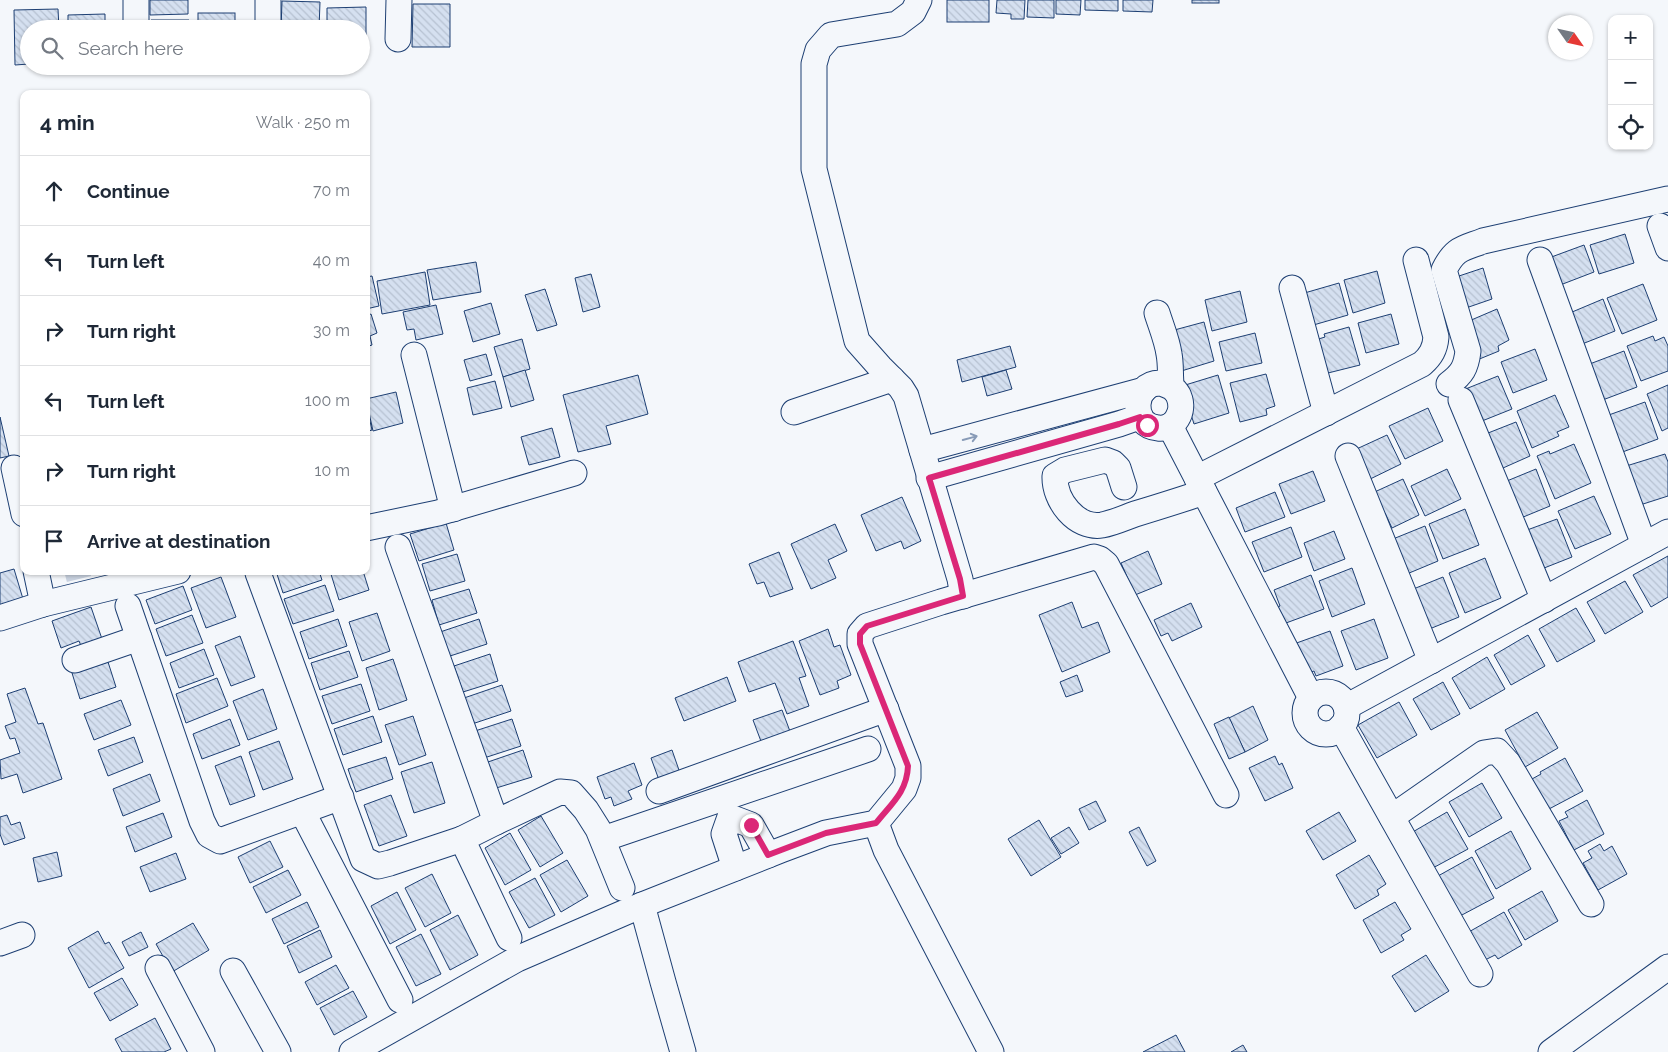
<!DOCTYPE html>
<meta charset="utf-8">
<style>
body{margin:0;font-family:Raleway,sans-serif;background:#f2f2f3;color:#1f2937}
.controls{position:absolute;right:15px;top:15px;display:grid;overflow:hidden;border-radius:10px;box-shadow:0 1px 4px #0004}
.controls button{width:45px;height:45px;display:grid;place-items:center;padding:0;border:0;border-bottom:1px solid #e0e1e3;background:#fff;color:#1f2937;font:25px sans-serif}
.compass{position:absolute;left:1548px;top:15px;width:45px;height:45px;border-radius:50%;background:#fff;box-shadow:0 1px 4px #0004;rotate:124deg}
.stop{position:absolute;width:15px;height:15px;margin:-11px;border:4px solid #db2777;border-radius:50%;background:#fff}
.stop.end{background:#db2777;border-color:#fff;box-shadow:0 1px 5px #0008}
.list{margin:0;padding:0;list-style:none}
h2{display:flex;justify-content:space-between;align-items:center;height:65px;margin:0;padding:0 20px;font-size:21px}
h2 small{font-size:16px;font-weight:400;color:#747a83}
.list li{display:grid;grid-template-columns:32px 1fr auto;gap:15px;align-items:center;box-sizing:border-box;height:70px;padding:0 20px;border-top:1px solid #e0e1e3}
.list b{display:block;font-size:19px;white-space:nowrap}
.list em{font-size:16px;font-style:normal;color:#747a83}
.icon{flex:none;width:28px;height:28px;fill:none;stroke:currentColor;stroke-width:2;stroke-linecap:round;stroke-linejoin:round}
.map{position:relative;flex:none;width:1668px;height:1052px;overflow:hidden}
.search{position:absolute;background:#fff;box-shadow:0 1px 4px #0004;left:20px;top:20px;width:350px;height:55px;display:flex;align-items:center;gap:12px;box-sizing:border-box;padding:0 18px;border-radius:28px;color:#747a83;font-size:19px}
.panel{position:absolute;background:#fff;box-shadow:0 1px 4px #0004;left:20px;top:90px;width:350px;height:485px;border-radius:10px}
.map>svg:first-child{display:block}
.building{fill:url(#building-back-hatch);stroke:#1d3f73}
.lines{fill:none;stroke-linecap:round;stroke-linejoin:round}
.minor-tunnel{stroke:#c9d2e0;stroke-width:25;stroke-dasharray:25 12;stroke-linecap:butt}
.minor-casing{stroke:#1d3f73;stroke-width:27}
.minor{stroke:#f4f7fb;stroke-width:25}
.oneway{stroke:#889bb7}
.route{stroke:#db2777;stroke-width:6}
</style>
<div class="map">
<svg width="1668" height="1052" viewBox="0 0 1668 1052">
<defs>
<pattern id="building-back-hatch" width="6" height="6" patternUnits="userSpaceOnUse" patternTransform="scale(1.25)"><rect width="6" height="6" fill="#d5e0f0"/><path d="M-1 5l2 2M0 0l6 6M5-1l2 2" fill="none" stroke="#b6c1d1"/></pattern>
</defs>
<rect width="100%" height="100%" fill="#f4f7fb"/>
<!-- building -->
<g class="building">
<polygon points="150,0 188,0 188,14 150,15"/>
<rect x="947" y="0" width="42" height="22"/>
<polygon points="997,0 1025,0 1024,19 1011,19 1011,14 996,13"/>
<polygon points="1028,0 1054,0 1054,18 1027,17"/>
<polygon points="1056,0 1081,0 1080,15 1056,14"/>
<polygon points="1085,0 1118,0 1118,11 1085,10"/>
<polygon points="1123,0 1153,0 1152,12 1123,11"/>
<rect x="1192" y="0" width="27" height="3"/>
<polygon points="282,1 320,2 319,29 281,29"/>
<polygon points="413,4 450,4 450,47 412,47"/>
<polygon points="366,7 366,53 361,53 361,29 327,29 327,8"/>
<polygon points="58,9 59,29 29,29 29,64 15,65 14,10"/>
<rect x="198" y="13" width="37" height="16"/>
<polygon points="105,14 105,29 68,29 68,15"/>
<polygon points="151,20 189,20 188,29 151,29"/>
<polygon points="1625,234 1634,263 1599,274 1590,245"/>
<polygon points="1584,245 1594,272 1555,287 1546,259"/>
<polygon points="476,262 481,292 433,300 427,270"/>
<polygon points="1483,268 1492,299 1463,309 1453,278"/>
<polygon points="1377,271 1385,303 1353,313 1344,280"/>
<polygon points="425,272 430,305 382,314 377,281"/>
<polygon points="591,274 600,307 583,312 575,278"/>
<polygon points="372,276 379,306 366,309 366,277"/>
<polygon points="1339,283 1348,315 1310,326 1301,294"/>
<polygon points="1643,284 1657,320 1622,334 1607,298"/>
<polygon points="545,289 557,325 537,331 525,295"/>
<polygon points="1240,291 1247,322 1212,331 1205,300"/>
<polygon points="1603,299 1615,331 1577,346 1565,315"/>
<polygon points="491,303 500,334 473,342 464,311"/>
<polygon points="436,305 443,334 416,340 414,329 407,330 403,312"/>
<polygon points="1497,309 1509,340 1498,346 1499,351 1477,360 1462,324"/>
<polygon points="371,314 377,333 370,336 372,345 366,347 366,316"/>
<polygon points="1391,314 1399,344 1366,353 1358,323"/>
<polygon points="1204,322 1214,361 1178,372 1167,332"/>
<polygon points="1349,327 1360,365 1324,374 1312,341 1325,337 1324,334"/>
<polygon points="1255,333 1262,363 1226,371 1219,342"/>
<polygon points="1653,336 1655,341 1664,337 1668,346 1668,371 1641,381 1627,346"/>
<polygon points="522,339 530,369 503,377 494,347"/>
<polygon points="1010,346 1016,367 962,382 957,360"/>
<polygon points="1535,349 1547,380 1513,393 1501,362"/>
<polygon points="1624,351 1637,387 1600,401 1587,365"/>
<polygon points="486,354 492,375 470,381 464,360"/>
<polygon points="525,370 534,400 511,407 503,377"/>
<polygon points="1006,370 1012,389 987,396 982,377"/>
<polygon points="1266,374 1275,406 1266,409 1267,415 1240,422 1230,383"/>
<polygon points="638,375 648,414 606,426 611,444 578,452 563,395"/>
<polygon points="1218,375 1229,413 1194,424 1182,386"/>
<polygon points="1498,376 1512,409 1477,423 1463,390"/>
<polygon points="495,381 502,408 473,415 467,388"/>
<polygon points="1668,385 1668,428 1662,431 1647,394"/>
<polygon points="396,392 403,423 373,431 366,399"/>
<polygon points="1555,395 1569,427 1557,432 1559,436 1532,448 1517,411"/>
<polygon points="1645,402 1658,439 1617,454 1606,416"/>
<polygon points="366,403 372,430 366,432"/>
<polygon points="1428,408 1443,441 1405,459 1389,426"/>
<polygon points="0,417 9,456 0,458"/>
<polygon points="1516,422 1530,456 1494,472 1483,435"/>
<polygon points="552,428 560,457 529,465 521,437"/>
<polygon points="1387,435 1401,464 1364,482 1350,452"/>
<polygon points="1574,444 1591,483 1555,499 1537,456 1549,451 1550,454"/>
<polygon points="1665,454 1668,462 1668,496 1640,505 1623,467"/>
<polygon points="1447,469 1461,499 1425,516 1411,486"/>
<polygon points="1536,469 1550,506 1516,520 1502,483"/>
<polygon points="1313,471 1325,501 1291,514 1279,484"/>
<polygon points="1403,479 1419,515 1392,528 1385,513 1378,516 1368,495"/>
<polygon points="1275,492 1285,517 1245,532 1236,508"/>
<polygon points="1594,496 1611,534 1575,549 1558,511"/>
<polygon points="902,497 921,541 904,549 901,541 876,551 861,515"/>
<polygon points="1465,509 1479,545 1443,559 1429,524"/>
<polygon points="1557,519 1572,557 1534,572 1519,533"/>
<polygon points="446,523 454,550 419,561 410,534"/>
<polygon points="835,524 847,551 828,560 836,578 811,589 791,544"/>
<polygon points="1425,526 1438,561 1402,576 1388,541"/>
<polygon points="1291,527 1302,557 1264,572 1252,542"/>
<polygon points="1334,531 1345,559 1314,571 1304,543"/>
<polygon points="1148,551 1162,584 1135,595 1121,563"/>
<polygon points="779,552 793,589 770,597 764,582 757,584 749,564"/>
<polygon points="457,554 465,581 430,591 422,564"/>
<polygon points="1668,556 1668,597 1651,607 1633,575"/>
<polygon points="1485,558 1501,598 1465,613 1449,573"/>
<polygon points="1352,568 1365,604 1332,617 1319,581"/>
<polygon points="14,569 23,599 0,607 0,573"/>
<polygon points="276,571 319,571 322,580 283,593"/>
<polygon points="330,571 363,571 369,590 339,600"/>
<polygon points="1311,575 1324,609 1286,623 1284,618 1280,620 1276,608 1280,606 1274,590"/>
<polygon points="221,577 236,617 206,628 191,588"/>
<polygon points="1443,577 1459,617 1422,632 1406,592"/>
<polygon points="1625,581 1643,612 1605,634 1587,602"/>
<polygon points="325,585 334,611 293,624 284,599"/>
<polygon points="183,586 192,610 155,624 146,600"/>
<polygon points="469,589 477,613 439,625 432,600"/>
<polygon points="1072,602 1082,628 1098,622 1110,652 1062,672 1039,615"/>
<polygon points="1191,603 1202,627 1172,641 1168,633 1161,636 1154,620"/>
<polygon points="91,607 102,639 81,646 79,641 61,648 52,621"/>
<polygon points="1576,608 1595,641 1557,662 1539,629"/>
<polygon points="377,613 390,651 362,661 349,622"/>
<polygon points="192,615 203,643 166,656 156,629"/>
<polygon points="338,619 347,646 309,659 300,632"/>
<polygon points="479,619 487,644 447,657 440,632"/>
<polygon points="1374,619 1388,658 1356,670 1341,631"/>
<polygon points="828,629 834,647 840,645 851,675 837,681 839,688 820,695 799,641"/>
<polygon points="1330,631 1343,666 1316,676 1314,671 1303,675 1291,645"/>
<polygon points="1528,635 1545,666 1511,685 1494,655"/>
<polygon points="240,636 255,677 231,686 215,646"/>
<polygon points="793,641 806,676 799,678 809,706 787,714 775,683 749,692 738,662"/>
<polygon points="204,649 214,675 179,688 170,663"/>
<polygon points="349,651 358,677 320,690 311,663"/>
<polygon points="490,654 498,681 463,692 454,666"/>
<polygon points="1487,657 1505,689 1470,709 1452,678"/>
<polygon points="393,659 407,700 379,710 366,668"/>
<polygon points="108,662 116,687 80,699 72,673"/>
<polygon points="1077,675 1083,691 1066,697 1060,682"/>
<polygon points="727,677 736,701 684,721 675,698"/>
<polygon points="217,678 228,706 186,723 176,694"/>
<polygon points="1443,682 1460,714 1431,730 1413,699"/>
<polygon points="361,684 370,711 332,724 322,696"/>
<polygon points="502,685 511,711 472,724 464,698"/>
<polygon points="25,688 38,724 43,723 62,779 23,793 17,774 1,779 0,760 20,753 15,738 10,739 5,726 16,722 7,694"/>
<polygon points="263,689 277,729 248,740 233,701"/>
<polygon points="121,700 131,725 94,740 84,714"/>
<polygon points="1399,702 1417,735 1377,758 1358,725"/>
<polygon points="1253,706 1268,740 1245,752 1229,718"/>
<polygon points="782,710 791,734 762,744 753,720"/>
<polygon points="1537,712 1558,748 1525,767 1505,730"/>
<polygon points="373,716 382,742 343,755 334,729"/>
<polygon points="413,716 426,755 399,765 385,725"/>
<polygon points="1229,717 1245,752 1229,759 1214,724"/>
<polygon points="230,719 240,745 202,759 193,734"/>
<polygon points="512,719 521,746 484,758 475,731"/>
<polygon points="134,737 143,762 108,776 98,750"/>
<polygon points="279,741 293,779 263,790 249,752"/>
<polygon points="523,750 532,777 493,789 485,763"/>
<polygon points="672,750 680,773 659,780 651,758"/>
<polygon points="241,756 255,796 230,805 215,766"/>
<polygon points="1275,756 1279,765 1282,763 1293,788 1265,801 1249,768"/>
<polygon points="386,757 393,779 356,792 348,769"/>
<polygon points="1565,758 1583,791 1549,809 1532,779 1541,774 1540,772"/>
<polygon points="432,762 445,803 414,813 401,772"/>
<polygon points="634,763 642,785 628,791 632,799 614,806 611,797 605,799 597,777"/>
<polygon points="150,774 160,801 123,816 113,789"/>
<polygon points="1482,783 1502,818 1469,837 1449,802"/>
<polygon points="391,795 407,836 379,846 364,805"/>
<polygon points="1587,800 1604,834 1574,850 1559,821 1568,817 1565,812"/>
<polygon points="1096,801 1106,821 1089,830 1079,809"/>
<polygon points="1339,812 1356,841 1323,860 1306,831"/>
<polygon points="1447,812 1468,849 1431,869 1411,833"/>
<polygon points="163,813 172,837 135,852 126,827"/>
<polygon points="7,815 11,825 20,822 25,838 4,845 0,834 0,817"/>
<polygon points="541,816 563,853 540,867 518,830"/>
<polygon points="1039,820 1061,857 1031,876 1008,839"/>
<polygon points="1069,827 1079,843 1061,854 1051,838"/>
<polygon points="1139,827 1156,861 1147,866 1129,832"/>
<polygon points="1511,831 1531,869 1496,889 1475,851"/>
<polygon points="510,833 531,870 505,885 485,848"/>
<polygon points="270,841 283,867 250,883 238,857"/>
<polygon points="1600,844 1604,851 1612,846 1627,874 1598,890 1583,863 1592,858 1588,851"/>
<polygon points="57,852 62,876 38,882 33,858"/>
<polygon points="176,853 186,879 150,892 140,867"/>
<polygon points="1369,855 1386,884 1377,890 1379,895 1355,909 1336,875"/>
<polygon points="1472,857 1494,898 1460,916 1438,876"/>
<polygon points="567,860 588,896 561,912 540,875"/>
<polygon points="288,870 301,895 266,913 253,887"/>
<polygon points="432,874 451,913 425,927 405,888"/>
<polygon points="535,878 555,915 529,928 509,892"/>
<polygon points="1542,891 1558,921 1525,940 1508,910"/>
<polygon points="397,892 416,930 390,944 371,906"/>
<polygon points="307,902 319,927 284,944 272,919"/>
<polygon points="1395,902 1411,929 1401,935 1404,940 1381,953 1363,920"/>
<polygon points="1504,912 1522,945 1498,959 1495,955 1485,960 1467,933"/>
<polygon points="458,915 478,955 450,970 430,930"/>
<polygon points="193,923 209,950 172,972 156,944"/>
<polygon points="320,930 332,957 299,973 287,946"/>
<polygon points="98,931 105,944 109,942 124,968 89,988 68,948"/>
<polygon points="141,932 148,947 129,956 122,942"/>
<polygon points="421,934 441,974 416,986 396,947"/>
<polygon points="1426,955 1449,991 1415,1012 1392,976"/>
<polygon points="336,965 349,988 317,1005 305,982"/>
<polygon points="122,978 138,1005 110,1021 94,993"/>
<polygon points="353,991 367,1017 334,1035 320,1008"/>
<polygon points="155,1018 171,1049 164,1052 122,1052 115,1039"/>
<polygon points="1176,1035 1185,1052 1143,1052"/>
<polygon points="1243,1045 1247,1052 1231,1052"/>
</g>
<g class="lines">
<!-- minor-tunnel -->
<polyline class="minor-tunnel" points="77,571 79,579"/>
<defs>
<g id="minor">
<polyline points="268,0 268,29"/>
<polyline points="919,0 913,12 897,24 831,35 818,50 814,64 814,169 857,341 880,367 901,388 906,396 960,579 963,596"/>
<polyline points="136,29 136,0"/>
<polyline points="398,39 399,0"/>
<polyline points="1660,226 1668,248"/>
<polyline points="1540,260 1644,545"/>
<polyline points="1292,288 1326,413"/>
<path d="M1157,313C1161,326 1167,340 1169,354C1171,364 1170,374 1171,384C1172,389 1178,392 1179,397C1185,411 1175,430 1158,428C1130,426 1132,383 1160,383C1163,383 1168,386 1171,387"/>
<polyline points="414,355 453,509"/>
<path d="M1449,384C1462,374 1466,368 1468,351L1444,270C1455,248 1462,249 1483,241L1668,199"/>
<polyline points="1461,400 1544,600"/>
<polyline points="794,412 892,379"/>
<polyline points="1170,426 1311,698"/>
<polyline points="922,450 1144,390"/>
<polyline points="1348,456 1431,661"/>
<polyline points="14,468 24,514"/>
<polyline points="929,478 1119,424 1139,417"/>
<path d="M1197,478L1422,364C1431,356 1435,349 1436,337L1416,260"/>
<path d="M1124,487L1118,468L1113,463L1105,460L1065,470L1055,476C1054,500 1076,529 1102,525C1113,523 1124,518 1135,514C1158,507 1181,500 1204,492"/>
<polyline points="366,528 438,513 574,473"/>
<polyline points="398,547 496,822 462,839 509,938"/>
<polyline points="36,571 43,604"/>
<polyline points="258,573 363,859 378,866 390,863 462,839"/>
<polyline points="128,606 202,821 209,835 220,841 341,797"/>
<polyline points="0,618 43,604 178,571"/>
<polyline points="75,660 139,638"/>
<circle cx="1326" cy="713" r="21"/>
<polyline points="1346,707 1668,532"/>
<polyline points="1341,727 1480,974"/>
<polyline points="659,791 886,709"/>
<polyline points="302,811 400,1000"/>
<polyline points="1392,817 1484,753 1497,751 1508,763 1591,904"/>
<polyline points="496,822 560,792 571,793 586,810 598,829 622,888"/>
<polyline points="876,823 886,850 991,1052"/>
<polyline points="603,839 868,749"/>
<polyline points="735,868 724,834 730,817 751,825 768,855"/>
<polyline points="642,905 663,982 683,1052"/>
<polyline points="0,943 22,935"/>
<polyline points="158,968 202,1052"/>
<polyline points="233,971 278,1052"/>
<polyline points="352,1052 517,959 642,905 781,850 826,833 876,823 904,789 908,778 908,766 860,644 860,634 867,626 941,602 1094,557 1100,559 1106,564 1226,795"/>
<polyline points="1551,1052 1668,967"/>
</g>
</defs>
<!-- minor casing -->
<use href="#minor" class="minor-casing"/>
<!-- minor -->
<use href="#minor" class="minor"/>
</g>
<!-- one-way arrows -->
<defs><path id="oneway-shaft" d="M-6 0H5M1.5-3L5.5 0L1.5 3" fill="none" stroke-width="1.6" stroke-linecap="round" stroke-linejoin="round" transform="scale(1.25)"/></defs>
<use class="oneway" href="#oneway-shaft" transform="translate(970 438) rotate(-15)"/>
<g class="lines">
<!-- route -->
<path class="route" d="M751,825L768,855L826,833L876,823C891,804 907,792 908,766L860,644V634L867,626L963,596L960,579L929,478L1119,424L1140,417L1147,425"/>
</g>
</svg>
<div class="controls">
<button>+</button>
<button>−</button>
<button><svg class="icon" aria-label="locate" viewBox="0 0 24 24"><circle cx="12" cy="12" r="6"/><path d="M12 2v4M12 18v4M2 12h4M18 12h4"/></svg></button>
</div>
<svg class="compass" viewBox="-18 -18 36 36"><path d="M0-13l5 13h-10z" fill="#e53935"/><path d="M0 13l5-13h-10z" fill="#747a83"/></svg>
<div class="stop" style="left:1147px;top:425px"></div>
<div class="stop end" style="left:751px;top:825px"></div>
<div class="search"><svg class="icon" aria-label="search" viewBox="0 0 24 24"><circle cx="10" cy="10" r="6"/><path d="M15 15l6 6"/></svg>Search here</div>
<section class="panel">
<h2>4 min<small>Walk · 250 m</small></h2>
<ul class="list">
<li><svg class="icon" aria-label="ahead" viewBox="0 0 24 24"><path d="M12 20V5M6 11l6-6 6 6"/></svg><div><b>Continue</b></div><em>70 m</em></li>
<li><svg class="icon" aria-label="left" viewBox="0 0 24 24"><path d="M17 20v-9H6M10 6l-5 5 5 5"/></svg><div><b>Turn left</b></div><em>40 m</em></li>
<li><svg class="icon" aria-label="right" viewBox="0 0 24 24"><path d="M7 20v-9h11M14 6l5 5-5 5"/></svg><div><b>Turn right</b></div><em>30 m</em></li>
<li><svg class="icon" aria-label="left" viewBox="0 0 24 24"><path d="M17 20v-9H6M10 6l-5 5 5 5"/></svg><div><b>Turn left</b></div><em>100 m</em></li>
<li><svg class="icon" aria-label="right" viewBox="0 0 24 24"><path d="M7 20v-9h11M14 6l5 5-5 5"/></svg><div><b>Turn right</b></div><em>10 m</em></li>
<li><svg class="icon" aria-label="arrive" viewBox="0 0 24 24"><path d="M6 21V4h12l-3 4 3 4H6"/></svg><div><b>Arrive at destination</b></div></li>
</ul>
</section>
</div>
